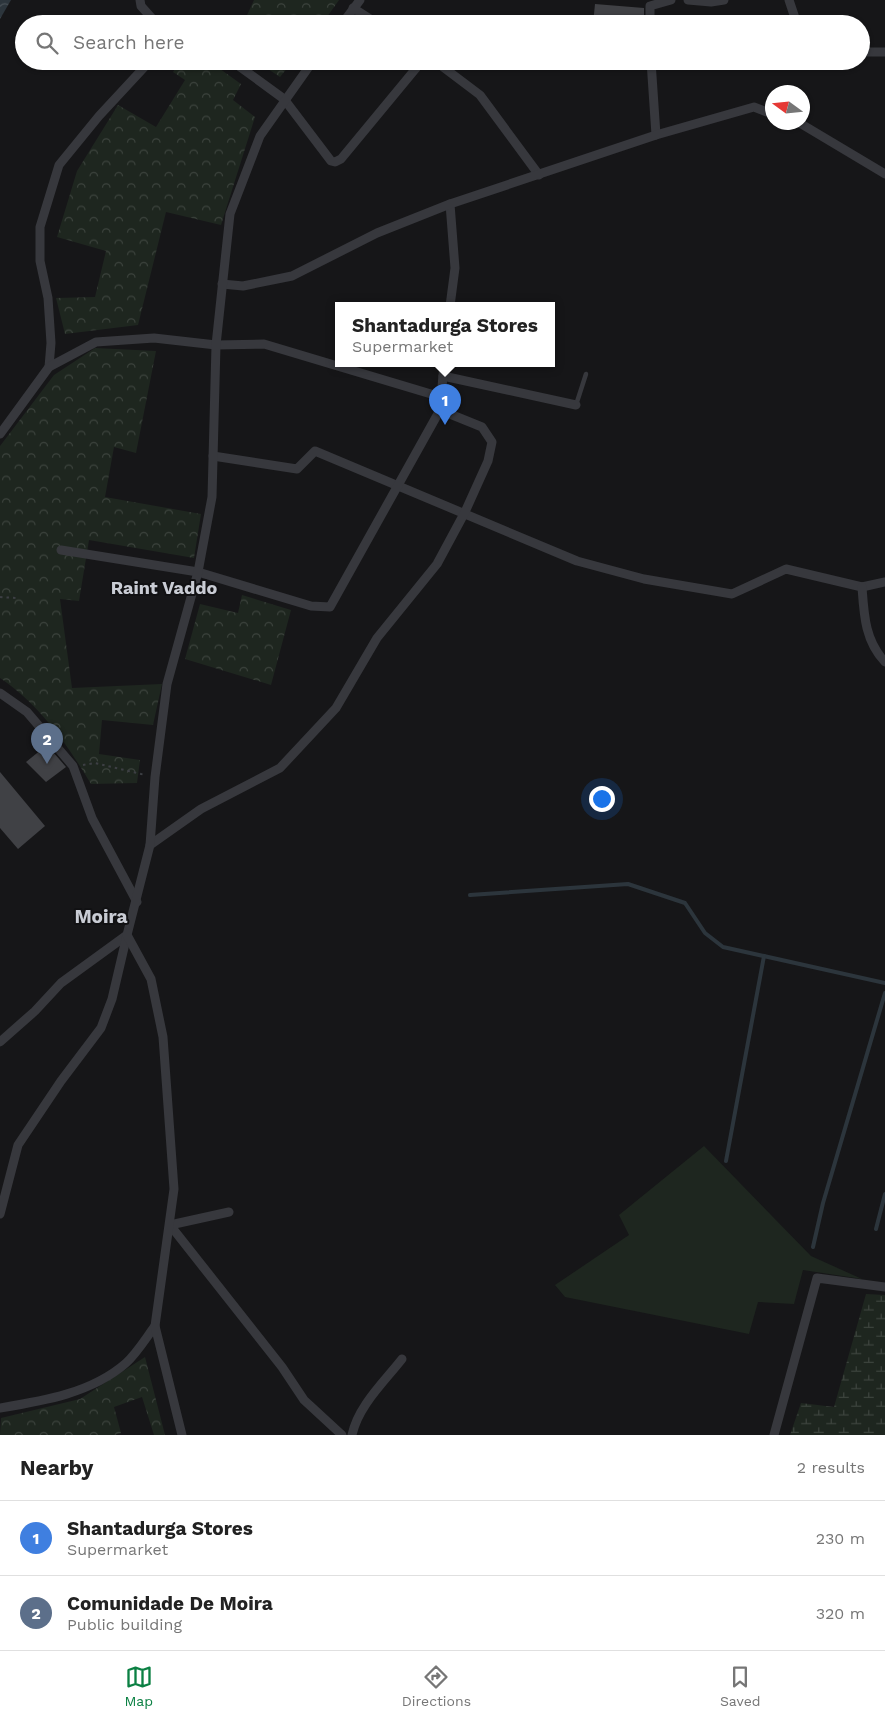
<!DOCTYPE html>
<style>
body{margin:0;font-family:"Work Sans",sans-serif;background:#f2f2f2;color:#222}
.compass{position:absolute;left:765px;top:85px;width:45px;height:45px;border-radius:50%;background:#fff;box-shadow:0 1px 4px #0004;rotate:285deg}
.you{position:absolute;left:601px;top:798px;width:18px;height:18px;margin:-12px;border:4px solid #fff;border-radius:50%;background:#1a73e8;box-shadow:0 0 0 8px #1a73e833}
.badge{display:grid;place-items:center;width:32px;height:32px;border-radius:50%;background:#0b8043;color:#fff;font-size:16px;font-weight:700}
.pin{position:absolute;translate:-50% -41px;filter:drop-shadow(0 1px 2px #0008)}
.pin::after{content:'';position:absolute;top:26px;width:18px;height:15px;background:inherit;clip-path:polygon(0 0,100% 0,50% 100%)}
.popup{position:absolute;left:335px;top:302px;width:220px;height:65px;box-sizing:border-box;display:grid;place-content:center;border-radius:0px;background:#fff;filter:drop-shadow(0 1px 4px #0005);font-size:16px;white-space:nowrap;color:#767676}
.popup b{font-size:19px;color:#222}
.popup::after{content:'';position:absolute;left:50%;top:100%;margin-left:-10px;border:10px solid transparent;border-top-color:#fff}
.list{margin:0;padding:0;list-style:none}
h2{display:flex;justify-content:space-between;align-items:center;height:65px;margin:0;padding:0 20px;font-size:21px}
h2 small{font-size:16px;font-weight:400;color:#767676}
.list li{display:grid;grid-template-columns:32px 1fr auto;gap:15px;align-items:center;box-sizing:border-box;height:75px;padding:0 20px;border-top:1px solid #e0e0e0}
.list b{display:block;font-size:19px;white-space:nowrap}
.list p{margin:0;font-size:16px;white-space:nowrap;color:#767676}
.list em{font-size:16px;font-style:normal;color:#767676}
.icon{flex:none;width:28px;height:28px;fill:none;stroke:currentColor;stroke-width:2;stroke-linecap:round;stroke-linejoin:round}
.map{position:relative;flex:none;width:885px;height:1435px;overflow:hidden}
.search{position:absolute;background:#fff;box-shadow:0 1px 4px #0004;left:15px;right:15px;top:15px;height:55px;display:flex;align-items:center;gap:12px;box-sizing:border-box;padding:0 18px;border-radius:28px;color:#767676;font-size:19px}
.sheet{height:215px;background:#fff}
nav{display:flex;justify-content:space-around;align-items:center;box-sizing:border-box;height:70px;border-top:1px solid #e0e0e0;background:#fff;font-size:14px;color:#767676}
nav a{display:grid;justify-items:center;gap:2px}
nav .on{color:#0b8043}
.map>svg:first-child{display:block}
.green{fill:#1e261f}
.forest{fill:url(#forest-crowns)}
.wetland{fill:url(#wetland-marsh)}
.water{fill:url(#water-waves)}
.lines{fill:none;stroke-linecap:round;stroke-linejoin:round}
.stream{stroke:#2c353c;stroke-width:4}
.building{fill:#404145}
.path{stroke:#3d3f44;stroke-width:2;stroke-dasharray:2.5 4;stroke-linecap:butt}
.lane{stroke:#37383d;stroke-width:4.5}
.street{stroke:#37383d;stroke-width:9}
.labels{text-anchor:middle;stroke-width:4;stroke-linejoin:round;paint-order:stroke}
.neighbourhood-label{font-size:18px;font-weight:bold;fill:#c9ccd4;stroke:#111113}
.quarter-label{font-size:19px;font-weight:bold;fill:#c9ccd4;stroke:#111113}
</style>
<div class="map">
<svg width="885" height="1435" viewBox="0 0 885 1435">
<defs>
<pattern id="forest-crowns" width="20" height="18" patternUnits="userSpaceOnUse" patternTransform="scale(1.25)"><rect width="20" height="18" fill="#1e261f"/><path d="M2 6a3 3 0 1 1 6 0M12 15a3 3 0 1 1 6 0" fill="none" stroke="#3c433d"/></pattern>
<pattern id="wetland-marsh" width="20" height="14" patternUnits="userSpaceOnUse" patternTransform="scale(1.25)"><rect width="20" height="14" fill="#1e261f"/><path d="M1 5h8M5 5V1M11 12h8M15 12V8" fill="none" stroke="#3c433d"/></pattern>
<pattern id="water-waves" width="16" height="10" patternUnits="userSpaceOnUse" patternTransform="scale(1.25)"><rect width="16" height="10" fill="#2c353c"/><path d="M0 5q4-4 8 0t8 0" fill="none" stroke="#485056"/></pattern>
</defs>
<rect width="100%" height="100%" fill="#161618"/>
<!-- green -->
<polygon class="green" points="704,1146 811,1256 862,1279 803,1270 794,1304 758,1302 749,1334 565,1297 555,1285 629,1235 619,1215"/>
<!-- forest -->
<g class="forest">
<polygon points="254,0 339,0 322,24 243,24"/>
<polygon points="180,61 209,61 241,84 233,100 255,117 221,225 166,212 138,325 65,334 56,298 95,297 106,251 57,237 77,171 118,105 156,127 185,80 173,72"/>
<polygon points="256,61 293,61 280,77"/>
<path d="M95,348L156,351L136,453L114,447L105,497L201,514L194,558L89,540L79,601L60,599L72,688L162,684L153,725L102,720L99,754L140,760L137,783L91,784C67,744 40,705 0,678V446L54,375Z"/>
<polygon points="242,595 291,610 271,685 185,659 200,604 238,613"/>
<polygon points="145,1357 165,1435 154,1435 142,1397 114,1407 121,1433 115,1435 0,1435 1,1418 80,1399"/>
</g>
<!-- wetland -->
<polygon class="wetland" points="866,1294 885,1295 885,1435 790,1435 801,1403 834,1407"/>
<!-- water -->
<polygon class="water" points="0,0 11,0 0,19"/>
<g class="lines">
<!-- stream -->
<g class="stream">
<polyline points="470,895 628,884 685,903 705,933 723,947 885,983"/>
<polyline points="726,1161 764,956"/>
<polyline points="876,1229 885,1194"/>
<polyline points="813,1247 823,1203 885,993"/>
</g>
</g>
<!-- building -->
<g class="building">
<polygon points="595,4 644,8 644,24 593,24"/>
<polygon points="47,745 66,767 46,782 26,762"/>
<polygon points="0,772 45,826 18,849 0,828"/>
</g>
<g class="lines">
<!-- path -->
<g class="path">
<polyline points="0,597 16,598"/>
<polyline points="83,765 95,763 145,775"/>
</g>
<!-- lane -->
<polyline class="lane" points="576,405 586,374"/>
<!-- street -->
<g class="street">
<polyline points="140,0 141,6 157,24"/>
<polyline points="688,0 711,2 724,0"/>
<polyline points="789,0 797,24"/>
<polyline points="353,8 378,24"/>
<polyline points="342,24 360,0"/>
<polyline points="650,24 650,6 671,0"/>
<polyline points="861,52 885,52"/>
<polyline points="232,61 284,99 331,161 335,162 341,159 422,61"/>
<polyline points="435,61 480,95 539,175"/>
<polyline points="651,61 656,135"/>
<polyline points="798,122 885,174"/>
<polyline points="450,204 455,268 450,306"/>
<polyline points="222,284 243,286 292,276 377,233 450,204 656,135 754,107 772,114"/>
<polyline points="49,367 51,343 48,298 40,261 40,227 59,165 99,116 150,61"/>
<polyline points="443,376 576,405"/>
<polyline points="0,434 49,367 96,342 154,338 216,345 264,344 441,397"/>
<polyline points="213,456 297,469 315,451 577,561 644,579 732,594 786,569 862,587 885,582"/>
<polyline points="61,550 198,572 311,606 330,607 440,410 444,364"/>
<path d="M862,587C864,615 865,641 885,662"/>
<polyline points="0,693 27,712 73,766 92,818 137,902"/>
<polyline points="150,845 201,809 280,768 336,708 377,638 437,564 465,512 488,461 492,442 482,427 440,410"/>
<polyline points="0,1042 35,1011 61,983 127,935"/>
<polyline points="229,1212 170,1225 282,1367 304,1400 342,1435"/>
<polyline points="0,1214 18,1145 61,1081 101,1028 112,999 127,935"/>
<path d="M0,1408C43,1401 92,1393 126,1363C137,1353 146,1338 155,1326"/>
<polyline points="182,1435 155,1326 174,1189 163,1037 151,979 127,935 150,845 155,777 167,684 198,572 212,497 216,345 230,214 260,136 313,61"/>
<path d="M352,1435C358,1406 384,1382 402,1359"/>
<polyline points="774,1435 817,1278 885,1287"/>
</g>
</g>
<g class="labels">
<!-- neighbourhood labels -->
<g class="neighbourhood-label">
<text x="164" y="594">Raint Vaddo</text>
</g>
<!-- quarter labels -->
<g class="quarter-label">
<text x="101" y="923">Moira</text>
</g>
</g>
</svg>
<svg class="compass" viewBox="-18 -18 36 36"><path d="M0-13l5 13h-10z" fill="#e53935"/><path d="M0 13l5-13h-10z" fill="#767676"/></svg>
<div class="you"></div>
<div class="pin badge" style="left:445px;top:425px;background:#3f7fe0">1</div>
<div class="popup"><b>Shantadurga Stores</b>Supermarket</div>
<div class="pin badge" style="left:47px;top:764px;background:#5c6f8a">2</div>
<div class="search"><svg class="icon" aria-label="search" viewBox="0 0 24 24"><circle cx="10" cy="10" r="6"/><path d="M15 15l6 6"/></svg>Search here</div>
</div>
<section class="sheet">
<h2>Nearby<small>2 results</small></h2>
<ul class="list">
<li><span class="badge" style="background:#3f7fe0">1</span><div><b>Shantadurga Stores</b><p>Supermarket</p></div><em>230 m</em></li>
<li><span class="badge" style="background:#5c6f8a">2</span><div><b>Comunidade De Moira</b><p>Public building</p></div><em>320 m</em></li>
</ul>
</section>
<nav>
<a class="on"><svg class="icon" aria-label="map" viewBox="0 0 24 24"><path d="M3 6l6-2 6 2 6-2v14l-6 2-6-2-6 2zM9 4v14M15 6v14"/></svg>Map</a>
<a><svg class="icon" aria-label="directions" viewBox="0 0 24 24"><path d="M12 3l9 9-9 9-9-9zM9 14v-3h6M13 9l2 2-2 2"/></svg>Directions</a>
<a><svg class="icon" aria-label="saved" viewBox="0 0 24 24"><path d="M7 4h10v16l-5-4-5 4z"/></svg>Saved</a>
</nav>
